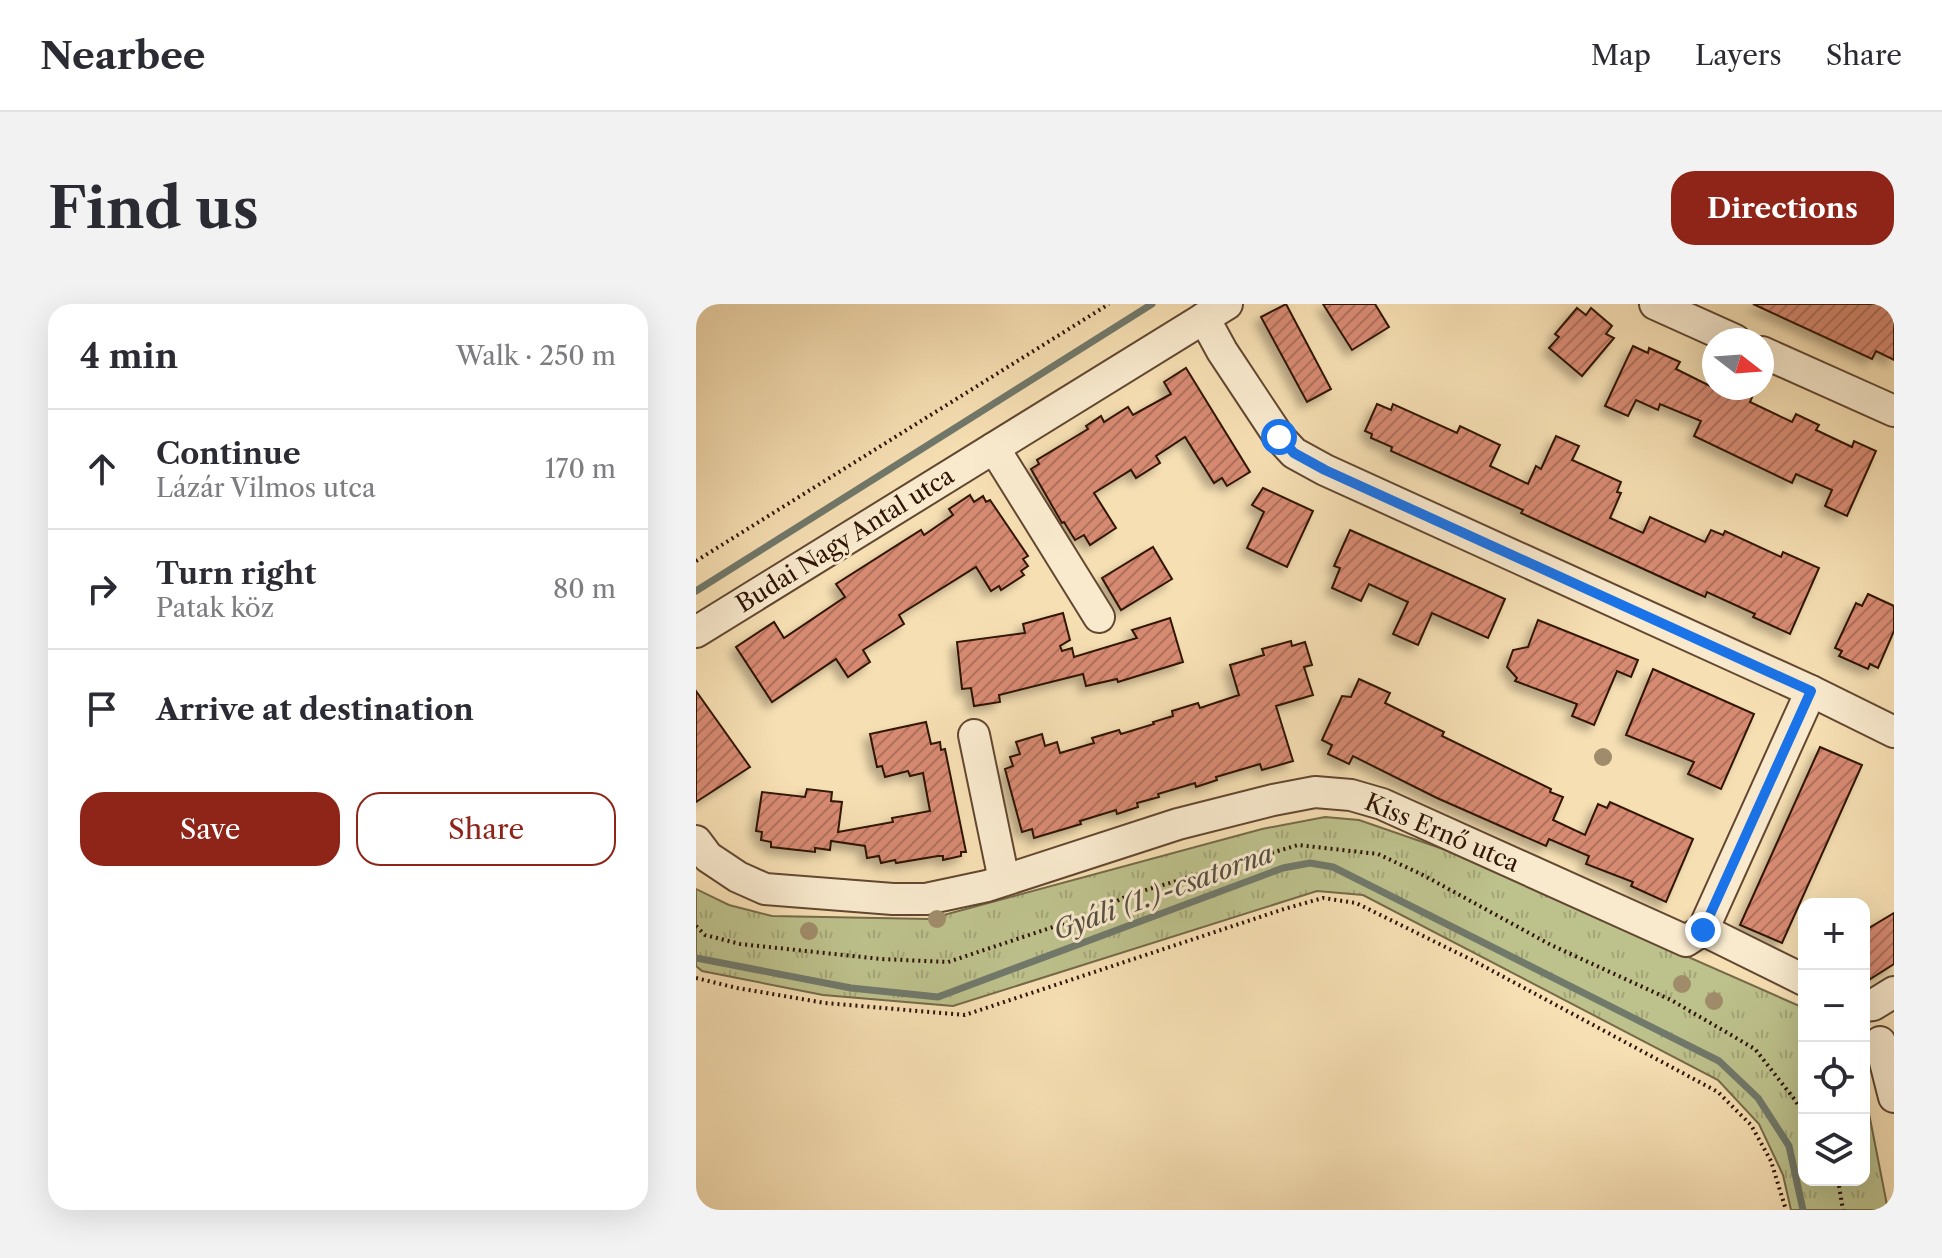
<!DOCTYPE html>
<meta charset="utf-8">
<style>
body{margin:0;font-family:"Libre Caslon Text",serif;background:#f2f2f3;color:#2b2b33}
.controls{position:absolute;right:24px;bottom:24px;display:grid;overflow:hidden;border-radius:16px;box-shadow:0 8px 32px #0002}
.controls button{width:72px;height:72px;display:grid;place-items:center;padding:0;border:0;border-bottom:2px solid #e1e1e2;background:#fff;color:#2b2b33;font:40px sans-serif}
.compass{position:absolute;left:1006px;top:24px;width:72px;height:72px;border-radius:50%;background:#fff;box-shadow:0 8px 32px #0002;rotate:107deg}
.stop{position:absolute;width:24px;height:24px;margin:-18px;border:6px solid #1a73e8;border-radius:50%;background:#fff}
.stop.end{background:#1a73e8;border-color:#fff;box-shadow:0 2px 8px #0008}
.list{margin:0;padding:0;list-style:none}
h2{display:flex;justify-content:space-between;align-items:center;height:104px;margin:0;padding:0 32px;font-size:34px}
h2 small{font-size:26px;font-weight:400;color:#7c7c81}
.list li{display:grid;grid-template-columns:52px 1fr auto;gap:24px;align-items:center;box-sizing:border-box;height:120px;padding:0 32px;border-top:2px solid #e1e1e2}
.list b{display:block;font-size:30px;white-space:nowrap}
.list p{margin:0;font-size:26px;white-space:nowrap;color:#7c7c81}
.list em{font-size:26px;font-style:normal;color:#7c7c81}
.actions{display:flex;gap:16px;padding:24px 32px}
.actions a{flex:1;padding:18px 0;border:2px solid #8f2418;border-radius:24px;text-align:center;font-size:28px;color:#8f2418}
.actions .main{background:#8f2418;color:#fff}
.icon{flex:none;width:44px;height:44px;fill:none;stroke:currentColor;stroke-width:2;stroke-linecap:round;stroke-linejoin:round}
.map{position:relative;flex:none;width:1198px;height:906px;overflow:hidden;border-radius:24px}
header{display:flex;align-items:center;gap:48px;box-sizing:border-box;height:112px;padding:0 40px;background:#fff;border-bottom:2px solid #e1e1e2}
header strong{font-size:38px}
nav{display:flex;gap:44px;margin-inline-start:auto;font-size:28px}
.intro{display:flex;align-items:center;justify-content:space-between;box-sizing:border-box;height:192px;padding:0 48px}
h1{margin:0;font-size:56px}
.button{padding:20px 36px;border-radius:24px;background:#8f2418;color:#fff;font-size:28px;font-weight:700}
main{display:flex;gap:48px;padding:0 48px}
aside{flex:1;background:#fff;border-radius:24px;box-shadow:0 8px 32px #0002}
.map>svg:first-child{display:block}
.park{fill:url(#park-tufts);stroke:#766a49;stroke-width:2}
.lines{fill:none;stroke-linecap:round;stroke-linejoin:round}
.stream{stroke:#71796b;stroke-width:7}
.building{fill:url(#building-hatch);stroke:#301406;stroke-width:2;filter:url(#shadow)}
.minor-casing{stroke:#624731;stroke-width:34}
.path{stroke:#301406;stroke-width:4;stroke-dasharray:2 4;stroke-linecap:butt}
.minor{stroke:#f9eace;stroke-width:30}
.tree{fill:#a08c6a}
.route{stroke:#1a73e8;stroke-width:10}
.labels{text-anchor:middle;stroke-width:6;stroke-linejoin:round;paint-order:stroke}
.street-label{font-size:24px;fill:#301406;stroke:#f9eace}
.water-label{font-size:26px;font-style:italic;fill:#564f41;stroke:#f9eace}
</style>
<header>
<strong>Nearbee</strong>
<nav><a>Map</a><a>Layers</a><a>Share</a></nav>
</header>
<div class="intro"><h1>Find us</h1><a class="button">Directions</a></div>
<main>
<aside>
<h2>4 min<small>Walk · 250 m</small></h2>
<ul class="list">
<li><svg class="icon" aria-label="ahead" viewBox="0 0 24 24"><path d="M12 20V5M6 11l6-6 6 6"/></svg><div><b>Continue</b><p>Lázár Vilmos utca</p></div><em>170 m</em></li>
<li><svg class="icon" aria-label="right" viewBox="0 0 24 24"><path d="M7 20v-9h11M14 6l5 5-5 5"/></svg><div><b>Turn right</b><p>Patak köz</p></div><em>80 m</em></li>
<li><svg class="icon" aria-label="arrive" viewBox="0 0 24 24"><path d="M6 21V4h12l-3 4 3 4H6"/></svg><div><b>Arrive at destination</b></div></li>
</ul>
<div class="actions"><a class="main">Save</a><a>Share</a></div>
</aside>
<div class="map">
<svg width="1198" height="906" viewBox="0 0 1198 906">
<defs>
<pattern id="park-tufts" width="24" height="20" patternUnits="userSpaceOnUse" patternTransform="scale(2)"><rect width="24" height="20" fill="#bdc18c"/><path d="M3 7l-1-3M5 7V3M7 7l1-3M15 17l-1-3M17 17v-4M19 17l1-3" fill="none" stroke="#a3a577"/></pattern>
<pattern id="building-hatch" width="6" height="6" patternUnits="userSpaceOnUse" patternTransform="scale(2)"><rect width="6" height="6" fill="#d78a72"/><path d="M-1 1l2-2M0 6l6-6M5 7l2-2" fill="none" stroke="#af705c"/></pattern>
<filter id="shadow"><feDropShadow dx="-6" dy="6" stdDeviation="4" flood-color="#0004"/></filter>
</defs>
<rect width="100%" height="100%" fill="#f6dfb3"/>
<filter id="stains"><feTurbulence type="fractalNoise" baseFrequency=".0025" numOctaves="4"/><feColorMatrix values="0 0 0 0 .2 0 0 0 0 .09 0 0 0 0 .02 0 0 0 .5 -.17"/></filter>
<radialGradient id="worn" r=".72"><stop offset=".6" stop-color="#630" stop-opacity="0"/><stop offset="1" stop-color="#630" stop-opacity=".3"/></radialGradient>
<!-- park -->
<polygon class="park" points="629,513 663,516 747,545 1108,704 1108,876 1168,876 1168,784 1192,906 1095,906 1087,871 1063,820 1022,776 667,591 621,587 257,702 127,691 6,667 0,662 0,585 33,601 76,612 233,615 566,525"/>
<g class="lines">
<!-- stream -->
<g class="stream">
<polyline points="0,287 456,0"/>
<polyline points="0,654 155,684 242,693 587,564 614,559 637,563 1023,757 1062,794 1093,842 1107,906"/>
</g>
</g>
<!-- building -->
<g class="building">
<polygon points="590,0 635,85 611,98 565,13"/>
<polygon points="627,0 679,0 693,23 656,46"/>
<polygon points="1057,0 1198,0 1198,56 1180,47 1176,55"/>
<polygon points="881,4 890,11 895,4 916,22 910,30 918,34 886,72 853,44 863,33 859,30"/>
<polygon points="937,42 952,49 953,44 984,58 980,65 1018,84 1042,84 1057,91 1054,98 1096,118 1100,110 1123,121 1120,126 1156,143 1158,137 1180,147 1151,212 1129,202 1136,186 1100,170 1096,179 998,132 1005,117 964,100 962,106 940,96 932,112 909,102"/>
<polygon points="490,64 554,168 531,182 526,174 518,179 489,133 460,152 464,159 440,174 435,166 398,189 420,224 394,241 388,231 379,236 368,218 366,219 335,165 343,160 341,156 392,125 390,122 405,112 408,118 432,103 437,111 475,90 468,78"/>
<polygon points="681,100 695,106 697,100 761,129 764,122 804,141 794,162 832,180 840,162 845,165 860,132 883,142 876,156 925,178 921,188 925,189 914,214 947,229 954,213 1009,238 1015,226 1027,231 1029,227 1085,253 1087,248 1123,264 1094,330 1057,313 1059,310 1011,288 1009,293 989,284 825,209 827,206 695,147 696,143 675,134 676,130 669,127"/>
<polygon points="567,184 617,207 591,263 551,244 568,208 556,201"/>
<polygon points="274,191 278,198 287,192 290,198 294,196 332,252 327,255 332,262 325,267 328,271 305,286 303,282 295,287 280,263 203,311 208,320 167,346 174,358 152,373 140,355 76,398 40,343 78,318 88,334 149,293 140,280 225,226 228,231 257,211 253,205"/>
<polygon points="654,226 809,295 792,334 736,309 722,341 697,330 712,298 673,280 665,297 636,284 644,264 638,262"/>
<polygon points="457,243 476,275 425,306 406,274"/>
<polygon points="1172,290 1198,302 1198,327 1182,364 1174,360 1172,365 1143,352 1146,347 1139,344 1160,299 1166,302"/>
<polygon points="367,309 374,336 364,342 366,347 376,344 378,353 441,334 436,326 474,314 487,358 422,378 421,375 390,382 387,370 303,391 304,398 278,402 275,384 266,385 261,338 329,329 327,320"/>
<polygon points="842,316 942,356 935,373 921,367 898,421 876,412 881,400 819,377 821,374 811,363 817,346 832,343"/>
<polygon points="595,337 596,342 609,338 616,361 608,363 617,391 580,402 597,457 566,466 564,460 520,473 521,476 500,483 499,479 462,490 463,493 441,499 442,503 421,510 420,506 384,517 385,520 338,534 336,525 326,528 309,465 317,462 314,453 324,450 320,438 346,430 349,442 361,438 364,449 398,439 396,434 423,426 425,430 458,420 457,418 477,412 476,407 502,399 504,404 543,391 534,361 568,351 566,345"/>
<polygon points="957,365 1058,410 1025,485 992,470 998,458 930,431"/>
<polygon points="663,375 694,389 689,399 748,428 746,432 855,485 854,488 867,493 857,516 889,531 902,500 911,504 914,498 997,535 970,598 935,582 937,578 890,560 893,552 853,535 850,542 741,494 657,452 653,460 632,450 636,441 626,436 646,392 655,393"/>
<polygon points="0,387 54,463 0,498"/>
<polygon points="230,418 235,440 244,438 245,446 249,445 270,548 265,548 265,552 247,556 247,552 242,552 200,559 199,556 185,559 183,552 171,554 169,542 135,537 134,546 119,544 119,548 75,543 75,538 65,536 66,528 60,527 66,488 109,493 111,485 136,488 135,497 146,498 142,528 197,518 196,514 234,507 227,469 214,472 212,467 189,473 186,462 181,463 174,430"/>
<polygon points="1124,443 1166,461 1086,639 1044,621"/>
<polygon points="1198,609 1198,660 1168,679 1168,627"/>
</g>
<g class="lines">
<defs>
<g id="minor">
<polyline points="959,0 1039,36"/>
<polyline points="508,14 526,47 583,133 598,149 629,166 1115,387 1198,428"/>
<polyline points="1066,48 1198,107"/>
<polyline points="298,144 403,313"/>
<polyline points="0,328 531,0"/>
<polyline points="278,431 308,576"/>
<polyline points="0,537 12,553 42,573 69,585 197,595 230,595 291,582 482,520 577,496 619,488 655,491 686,500 990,637 1007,626 1115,387"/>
<polyline points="1007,626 1108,676"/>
<polyline points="1168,702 1177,701 1198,688"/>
<polyline points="1184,738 1198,793"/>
</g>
</defs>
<!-- minor casing -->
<use href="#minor" class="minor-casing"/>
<!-- path -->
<g class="path">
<polyline points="0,257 413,0"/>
<polyline points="0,622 9,631 44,640 185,655 252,658 390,612 433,591 602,541 682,550 727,571 855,641 975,696 1059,745 1099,796 1108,811"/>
<polyline points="0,674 41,684 129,699 269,711 588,605 627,594 660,599 778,657 1022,788 1055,821 1075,857 1090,906"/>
<polyline points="1142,876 1147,906"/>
</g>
<!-- minor -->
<use href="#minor" class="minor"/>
</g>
<!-- trees -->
<g class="tree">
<circle cx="907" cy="453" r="9"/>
<circle cx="241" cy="615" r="9"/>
<circle cx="113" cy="627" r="9"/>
<circle cx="986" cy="680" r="9"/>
<circle cx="1018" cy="697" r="9"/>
</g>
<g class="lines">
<!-- route -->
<polyline class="route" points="583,133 598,149 629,166 1115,387 1007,626"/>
</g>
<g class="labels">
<!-- street labels -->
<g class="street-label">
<text transform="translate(149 236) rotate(-32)" y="8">Budai Nagy Antal utca</text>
<text transform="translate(746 529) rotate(23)" y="8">Kiss Ernő utca</text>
</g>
<!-- water labels -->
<g class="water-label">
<text transform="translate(467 588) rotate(-20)" y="9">Gyáli (1.)-csatorna</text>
</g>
</g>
<rect width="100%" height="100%" filter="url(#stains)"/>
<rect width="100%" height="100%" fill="url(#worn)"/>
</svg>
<div class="controls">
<button>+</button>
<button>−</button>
<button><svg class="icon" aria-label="locate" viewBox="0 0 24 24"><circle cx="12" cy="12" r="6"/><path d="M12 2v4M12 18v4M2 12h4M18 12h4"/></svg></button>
<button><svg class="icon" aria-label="layers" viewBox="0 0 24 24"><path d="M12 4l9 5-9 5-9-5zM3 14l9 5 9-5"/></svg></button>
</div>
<svg class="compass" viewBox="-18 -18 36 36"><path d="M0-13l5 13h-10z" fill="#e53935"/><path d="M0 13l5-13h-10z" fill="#7c7c81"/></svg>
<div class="stop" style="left:583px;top:133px"></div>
<div class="stop end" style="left:1007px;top:626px"></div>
</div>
</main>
